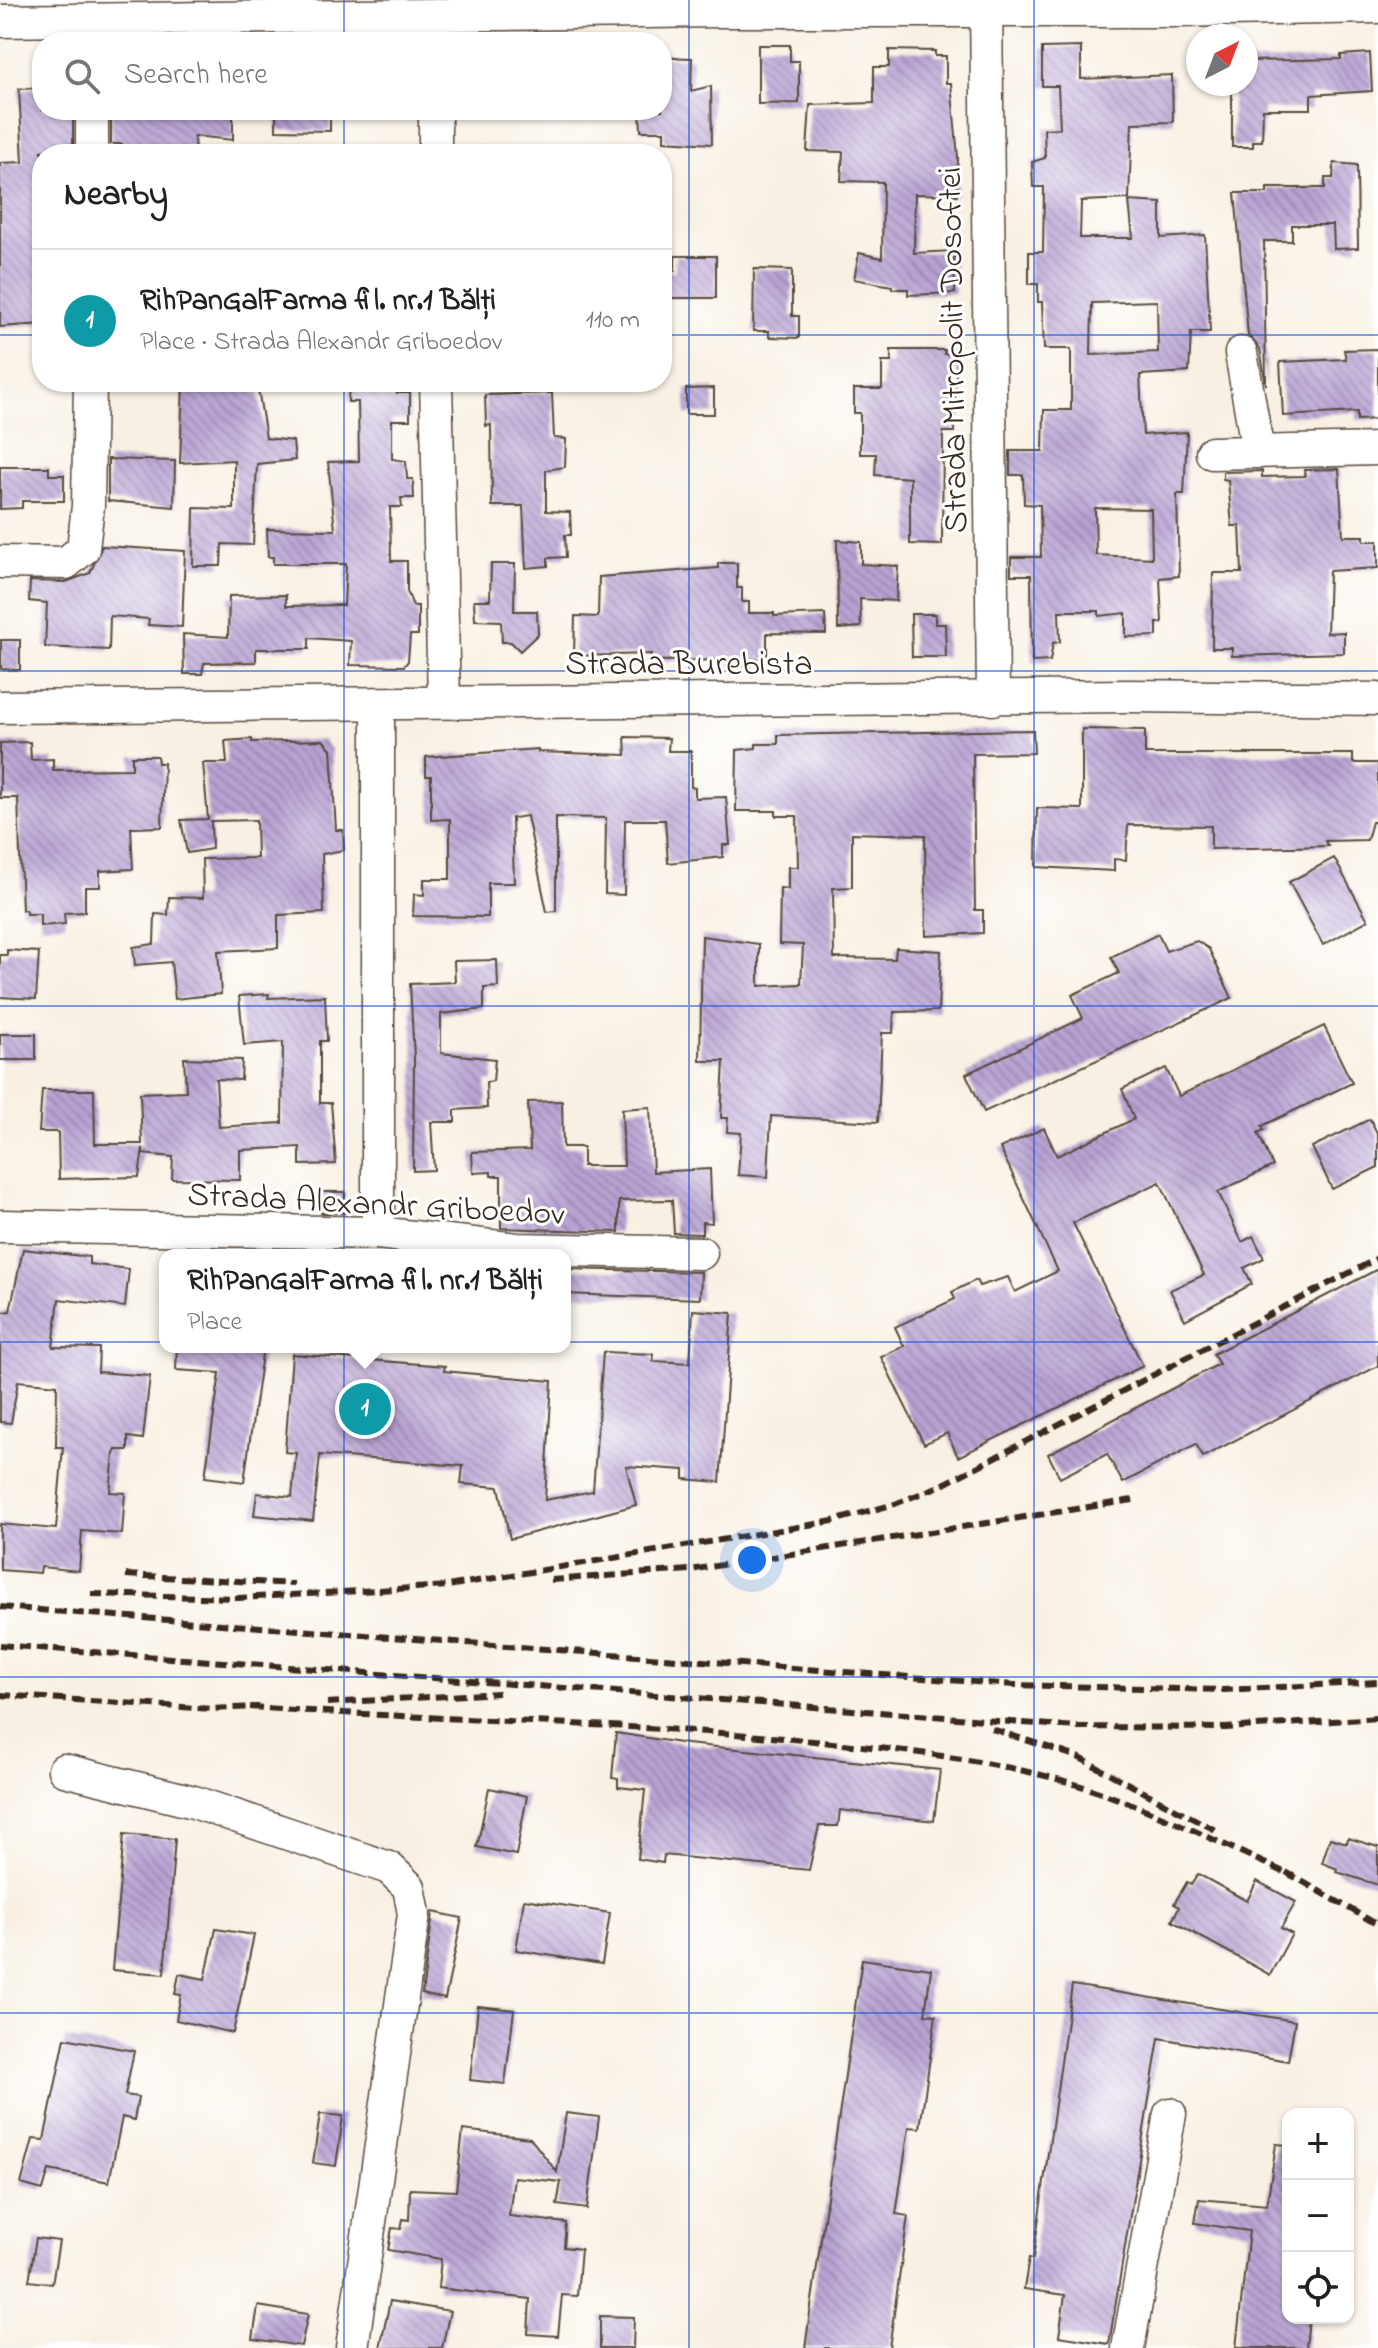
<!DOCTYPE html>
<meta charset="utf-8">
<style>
body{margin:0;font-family:"Indie Flower",sans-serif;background:#f6f6f6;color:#202124}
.controls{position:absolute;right:24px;bottom:24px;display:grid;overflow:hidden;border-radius:16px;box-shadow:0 2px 6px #0004}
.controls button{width:72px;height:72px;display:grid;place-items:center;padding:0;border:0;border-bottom:2px solid #e0e0e0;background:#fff;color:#202124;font:40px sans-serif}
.compass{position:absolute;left:1186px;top:24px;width:72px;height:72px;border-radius:50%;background:#fff;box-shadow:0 2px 6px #0004;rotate:42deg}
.you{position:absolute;left:752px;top:1560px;width:28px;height:28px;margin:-20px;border:6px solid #fff;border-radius:50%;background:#1a73e8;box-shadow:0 0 0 12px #1a73e833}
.badge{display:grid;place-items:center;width:52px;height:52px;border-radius:50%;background:#d1495b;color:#fff;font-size:26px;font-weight:700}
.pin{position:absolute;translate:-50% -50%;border:4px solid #fff;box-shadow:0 2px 8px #0006}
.popup{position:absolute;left:159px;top:1249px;width:412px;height:104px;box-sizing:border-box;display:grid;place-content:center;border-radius:16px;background:#fff;filter:drop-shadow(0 2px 6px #0005);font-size:26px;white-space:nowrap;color:#757577}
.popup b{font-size:30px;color:#202124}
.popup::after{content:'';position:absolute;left:50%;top:100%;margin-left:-16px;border:16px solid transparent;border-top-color:#fff}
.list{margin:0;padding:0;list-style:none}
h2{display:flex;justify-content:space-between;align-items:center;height:104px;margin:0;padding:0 32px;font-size:34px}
h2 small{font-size:26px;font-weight:400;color:#757577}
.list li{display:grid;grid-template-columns:52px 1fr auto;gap:24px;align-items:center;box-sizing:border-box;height:144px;padding:0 32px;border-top:2px solid #e0e0e0}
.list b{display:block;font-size:30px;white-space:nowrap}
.list p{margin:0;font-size:26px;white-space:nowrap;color:#757577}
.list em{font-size:26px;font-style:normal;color:#757577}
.icon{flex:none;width:44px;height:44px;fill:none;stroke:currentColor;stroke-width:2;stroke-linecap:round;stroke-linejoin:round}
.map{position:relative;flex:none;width:1378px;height:2348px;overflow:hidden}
.search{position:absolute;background:#fff;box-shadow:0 2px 6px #0004;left:32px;top:32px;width:640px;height:88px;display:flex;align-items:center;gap:20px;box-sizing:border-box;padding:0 28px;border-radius:32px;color:#757577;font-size:30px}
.panel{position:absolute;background:#fff;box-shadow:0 2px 6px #0004;left:32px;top:144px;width:640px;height:248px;border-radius:32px}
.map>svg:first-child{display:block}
.building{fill:url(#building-back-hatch);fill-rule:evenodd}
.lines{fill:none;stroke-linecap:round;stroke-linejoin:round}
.minor-casing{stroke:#57483b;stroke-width:35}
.minor{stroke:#fff;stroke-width:32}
.rail{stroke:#3b2a1e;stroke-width:6;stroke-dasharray:12 6;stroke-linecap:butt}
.grid{fill:none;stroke:#1d4ed8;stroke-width:2;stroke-opacity:0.55}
.labels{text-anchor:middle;stroke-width:6;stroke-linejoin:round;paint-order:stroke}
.street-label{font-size:34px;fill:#3b2a1e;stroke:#fff}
</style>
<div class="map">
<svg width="1378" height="2348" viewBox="0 0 1378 2348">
<defs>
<pattern id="building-back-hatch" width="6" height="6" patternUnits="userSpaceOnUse" patternTransform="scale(2)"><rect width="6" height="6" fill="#b8a2d3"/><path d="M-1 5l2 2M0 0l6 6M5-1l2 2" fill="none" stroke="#9784ab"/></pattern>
</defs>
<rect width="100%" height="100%" fill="#fff"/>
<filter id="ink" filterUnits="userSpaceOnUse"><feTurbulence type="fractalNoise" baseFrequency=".0125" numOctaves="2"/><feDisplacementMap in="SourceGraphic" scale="16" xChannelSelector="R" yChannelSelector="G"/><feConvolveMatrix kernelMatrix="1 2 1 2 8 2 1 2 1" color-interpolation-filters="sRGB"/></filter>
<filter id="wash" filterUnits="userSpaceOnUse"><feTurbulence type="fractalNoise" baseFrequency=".006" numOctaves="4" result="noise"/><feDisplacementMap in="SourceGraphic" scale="32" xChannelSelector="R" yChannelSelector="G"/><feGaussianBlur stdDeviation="1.8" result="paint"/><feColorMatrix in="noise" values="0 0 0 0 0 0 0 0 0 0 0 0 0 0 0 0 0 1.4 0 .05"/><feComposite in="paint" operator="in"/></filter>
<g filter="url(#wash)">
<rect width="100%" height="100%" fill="#f8f0e2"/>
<g id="blocks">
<!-- building -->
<g class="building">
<polygon points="758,45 790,45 790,61 799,61 799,103 758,104"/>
<path d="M1081,47V79L1172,75L1173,122L1132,123L1129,199L1081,201L1080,238H1133L1129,201L1161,203V238L1205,235L1210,332H1191L1189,372L1140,375L1143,435L1187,432L1184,494H1177L1179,576L1160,578L1162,623H1157V636L1126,637V613L1099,616V611H1059L1060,642L1053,643L1050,661L1032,662L1031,575H1011V557H1041L1040,505L1024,504L1023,475H1010V451H1043L1044,410H1071V349H1044L1042,302H1038V284H1029V252H1043L1044,187H1033L1032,162L1045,158L1044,129L1060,128L1058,86H1042V48ZM1157,301L1158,352L1091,355L1092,303ZM1095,508L1151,509L1152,558L1096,555Z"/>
<polygon points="889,50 935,51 935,56 946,56 946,83 951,83 958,157 957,195 915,194 914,253 954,251 955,293 908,295 908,289 892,289 892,286 854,279 859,253 882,258 883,182 841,181 843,152 807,151 810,105 874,103 874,67 889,67"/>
<polygon points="1370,53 1372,91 1311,95 1311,109 1263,109 1262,141 1253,141 1253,147 1232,147 1232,84 1246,84 1246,61 1341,59 1341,55"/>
<polygon points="662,57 692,58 691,91 711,86 712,144 664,141 664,131 641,131 640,110 662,110"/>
<polygon points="40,88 42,110 73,110 73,149 42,151 42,324 0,327 0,163 23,162 19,89"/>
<polygon points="111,110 233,110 233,140 194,136 195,154 123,154 122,144 111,144"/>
<polygon points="276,110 330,110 330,131 276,130"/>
<polygon points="1334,163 1357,165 1358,248 1334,249 1333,225 1292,225 1292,241 1264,241 1266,385 1260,349 1248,335 1235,193 1267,193 1267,188 1325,188 1325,178 1333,178"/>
<polygon points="675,256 716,256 716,298 662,298 662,271 675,271"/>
<polygon points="754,269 792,270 792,316 799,316 799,338 769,337 769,331 753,331"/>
<polygon points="1378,349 1378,419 1357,420 1357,412 1283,416 1280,362 1346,359 1344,350"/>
<polygon points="891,350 945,350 944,354 957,354 954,432 943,432 942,545 910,544 910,478 875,475 876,454 860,454 860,413 854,413 854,389 882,389 882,362 891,362"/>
<polygon points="183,382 257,382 266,438 293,441 295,460 257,464 253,545 222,544 221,566 193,566 194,508 234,509 234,460 180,463"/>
<polygon points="349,382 397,382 397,393 410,393 410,420 392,420 392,459 406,461 407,479 413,479 414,498 401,498 402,507 390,507 391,561 407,561 407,591 413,606 418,606 418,635 410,635 408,661 404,666 350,665 351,641 309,638 309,649 256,649 256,662 204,663 202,674 184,674 183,634 228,637 229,596 286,595 286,606 344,605 346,564 273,564 273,557 268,557 267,529 335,530 328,462 359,461 358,402 348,402"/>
<polygon points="714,388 714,414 686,414 686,389"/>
<polygon points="552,393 554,438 566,439 565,467 546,470 546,511 570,512 571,535 565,535 566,557 548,558 548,566 526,568 523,506 492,506 491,425 486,426 485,395"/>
<polygon points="108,459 175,461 174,507 108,501"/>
<polygon points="0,467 49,467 49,475 64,475 64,501 22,501 22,508 0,509"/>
<polygon points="1339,469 1343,536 1364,536 1364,541 1378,541 1378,568 1329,571 1327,633 1344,632 1344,653 1232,656 1232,648 1212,648 1213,573 1242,573 1240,526 1232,526 1228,480 1223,479 1223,472 1262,471 1262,477 1305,476 1304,470"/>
<polygon points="837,540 861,542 861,564 898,566 896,601 860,599 861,627 838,629"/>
<polygon points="102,546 185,551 182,627 148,625 149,619 110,616 109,650 45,647 47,603 29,601 30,581 66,582 90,573"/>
<polygon points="718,563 737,563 737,588 742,588 742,602 749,602 749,613 774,613 774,616 825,614 826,634 767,633 767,659 750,659 750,666 730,666 730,660 651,661 651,654 574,656 575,616 598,617 599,577 718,568"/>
<polygon points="491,564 515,564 514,611 537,611 538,634 520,651 511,642 502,642 501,621 475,620 474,600 490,600"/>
<polygon points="911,614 935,614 935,624 945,624 946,657 912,657"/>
<polygon points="1,640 20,640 20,670 1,669"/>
<polygon points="1082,729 1145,730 1145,754 1353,754 1353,763 1378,763 1378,822 1372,822 1367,840 1325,841 1328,846 1211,849 1211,826 1128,825 1126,860 1114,859 1114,871 1036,867 1037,808 1082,809"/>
<polygon points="1033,730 1034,753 973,754 975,910 983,910 983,933 926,936 925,835 852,833 852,887 833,888 834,958 895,959 896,948 941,951 938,1011 894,1012 893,1033 882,1033 878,1122 771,1116 768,1177 738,1175 741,1133 727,1132 728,1118 721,1118 724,1061 700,1061 702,936 759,944 759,986 801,984 803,945 779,944 780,888 788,889 788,867 798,867 797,816 776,816 776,811 736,811 737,750 756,748 756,744 778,744 778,735"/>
<polygon points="625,737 669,738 668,751 691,751 691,787 695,788 695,798 726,797 730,845 723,845 723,857 668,863 665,820 625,820 624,895 605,894 606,818 556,817 556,911 547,912 527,816 512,818 514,883 488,883 488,917 413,916 414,894 424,895 424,879 450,879 450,819 431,820 431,776 426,776 426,757 538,749 538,752 626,755"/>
<polygon points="252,739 252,742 323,740 331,749 336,830 343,830 344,850 322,854 324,913 278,915 278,948 218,951 221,994 175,999 171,962 135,965 133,947 154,944 155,914 168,915 169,897 203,898 202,859 257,858 256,820 211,821 212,849 187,853 181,820 208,819 203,763 227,763 225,741"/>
<polygon points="30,742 31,760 53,759 53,770 132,769 132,756 157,756 158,763 164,763 162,827 131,828 133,869 100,871 100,887 85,887 85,912 64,913 65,924 40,926 40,914 26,914 26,910 22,910 18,798 0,798 0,743"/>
<polygon points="1334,858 1368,920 1323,945 1289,882"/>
<polygon points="1158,934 1166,951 1197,941 1209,949 1232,998 984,1112 966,1074 1083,1018 1072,995 1119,973 1111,957"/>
<polygon points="7,950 39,952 36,999 0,997 0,955 7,955"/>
<polygon points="497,960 498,987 484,988 484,1009 441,1014 441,1053 495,1059 493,1081 486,1082 487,1108 455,1110 455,1122 431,1122 434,1170 413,1171 414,1058 410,984 455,982 454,961"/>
<polygon points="269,994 268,998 325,996 327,1041 320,1041 320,1103 331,1103 336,1164 300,1165 300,1147 240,1150 240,1180 172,1179 173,1157 143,1154 143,1148 139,1177 59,1179 58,1132 39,1132 42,1090 94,1090 95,1144 142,1144 140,1093 186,1091 184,1058 242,1060 241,1080 216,1079 219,1127 282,1123 283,1042 244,1045 239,996"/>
<polygon points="1324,1026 1352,1083 1262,1126 1264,1130 1258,1133 1273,1166 1218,1192 1242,1242 1253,1236 1264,1258 1244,1268 1252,1284 1185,1320 1170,1290 1204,1275 1160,1182 1073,1223 1143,1366 958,1457 947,1433 924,1444 881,1357 904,1346 895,1327 955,1299 952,1292 976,1280 979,1286 1008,1277 1015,1292 1058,1271 1000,1148 1044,1128 1057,1156 1134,1119 1122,1089 1166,1068 1179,1096"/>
<rect x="0" y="1034" width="36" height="26"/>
<polygon points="562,1101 563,1147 583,1147 583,1166 624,1166 622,1109 650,1107 653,1172 710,1169 712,1223 702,1222 702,1234 674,1233 672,1200 619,1201 619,1232 501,1228 501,1176 491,1176 491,1172 473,1173 472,1152 530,1150 528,1102"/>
<polygon points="1370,1119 1378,1135 1378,1167 1332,1189 1312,1147"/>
<polygon points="321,1192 345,1192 344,1213 321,1213"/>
<polygon points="23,1249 89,1257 89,1264 129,1269 125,1307 59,1299 53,1347 99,1348 98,1372 150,1376 143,1439 128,1437 128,1450 116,1450 114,1454 110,1492 125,1493 122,1534 82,1531 79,1571 41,1567 40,1573 0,1570 0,1524 56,1529 63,1447 56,1447 57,1385 18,1381 11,1423 0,1422 0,1313 10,1311"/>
<polygon points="565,1269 701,1272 700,1299 565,1294"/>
<polygon points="1378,1269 1378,1366 1203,1457 1196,1444 1123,1483 1107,1454 1060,1478 1048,1454 1219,1364 1213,1354"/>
<polygon points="693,1310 732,1313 720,1482 684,1479 684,1470 626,1466 636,1505 510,1539 499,1487 461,1484 463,1466 320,1455 313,1521 254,1515 257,1493 292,1497 296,1453 285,1452 292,1354 445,1366 444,1371 552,1381 545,1500 593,1491 603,1352 653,1354 653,1361 690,1363"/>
<polygon points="177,1347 263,1347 244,1482 205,1477 220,1373 176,1370"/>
<polygon points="616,1733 687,1744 940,1770 934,1821 840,1810 838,1826 819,1826 809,1870 664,1855 663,1863 638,1859 645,1790 618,1787 618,1779 612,1778"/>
<polygon points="489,1788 527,1796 516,1855 477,1847"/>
<polygon points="124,1834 175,1839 164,1974 112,1970"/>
<polygon points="1330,1838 1347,1843 1348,1838 1378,1847 1378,1885 1337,1872 1338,1869 1322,1863"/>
<polygon points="1198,1874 1247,1901 1257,1881 1296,1902 1281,1928 1292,1934 1270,1975 1172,1921 1179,1907 1174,1904 1187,1882 1191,1885"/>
<polygon points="524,1899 610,1913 602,1964 516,1950"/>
<polygon points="433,1912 462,1918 445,1999 422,1994"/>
<polygon points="216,1929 254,1935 233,2033 176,2020 181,1995 175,1994 179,1974 205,1979"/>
<polygon points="862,1959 931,1969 925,2014 936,2015 920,2128 909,2127 896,2214 908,2216 889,2348 805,2348"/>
<polygon points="1072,1985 1295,2021 1288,2061 1159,2038 1109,2344 1059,2336 1065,2295 1024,2289 1029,2258 1033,2259"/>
<polygon points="478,2006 514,2010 505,2084 470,2080"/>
<polygon points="65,2038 134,2051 125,2095 138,2097 134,2120 122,2117 109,2182 49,2170 43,2190 21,2184 33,2139 44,2140"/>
<polygon points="566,2113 599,2117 587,2209 557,2205 561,2182 514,2177 509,2216 566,2223 564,2247 581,2249 577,2296 562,2295 558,2336 528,2334 530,2299 438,2288 441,2259 388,2250 392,2228 401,2229 403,2219 409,2220 410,2189 456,2191 463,2130 530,2138 557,2172"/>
<polygon points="320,2114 343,2116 336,2166 313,2163"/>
<polygon points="1276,2144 1288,2145 1288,2318 1309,2318 1306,2348 1236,2348 1249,2231 1195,2223 1199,2199 1267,2205"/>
<polygon points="36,2238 59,2241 52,2284 29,2281"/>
<polygon points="390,2301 450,2311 442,2348 380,2348"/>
<polygon points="258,2306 308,2314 301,2346 253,2339"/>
<polygon points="600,2316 634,2317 633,2348 600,2348"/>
</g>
</g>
</g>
<g filter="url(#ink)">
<use href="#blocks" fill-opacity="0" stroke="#57483b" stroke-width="2"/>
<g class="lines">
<defs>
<g id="minor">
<polyline points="986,0 993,699"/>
<polyline points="0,21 720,11 1177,11 1378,7"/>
<polyline points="435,110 435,154"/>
<polyline points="92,154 92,110"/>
<polyline points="1241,353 1258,452"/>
<polyline points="436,382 444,700"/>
<polyline points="1212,453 1378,449"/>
<polyline points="0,562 66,563 83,549 88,506 90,382"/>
<polyline points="378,704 378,1233"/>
<polyline points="0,707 1129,696 1378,699"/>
<polyline points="0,1226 378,1233 517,1249 701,1253"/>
<polyline points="64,1770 194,1802 389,1868 409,1887 414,1914 352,2348"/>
<polyline points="1128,2348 1170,2114"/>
</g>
</defs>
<!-- minor casing -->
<use href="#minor" class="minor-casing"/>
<!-- minor -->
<use href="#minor" class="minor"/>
<!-- rail -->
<g class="rail">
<polyline points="126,1575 294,1584"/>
<polyline points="551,1580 690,1570 1139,1499"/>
<polyline points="91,1594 238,1598 448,1586 833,1521 895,1504 944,1484 1378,1258"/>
<polyline points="0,1607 1014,1685 1223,1690 1378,1682"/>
<polyline points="0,1645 1076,1727 1226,1728 1378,1718"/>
<polyline points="0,1695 212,1709 259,1707"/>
<polyline points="327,1703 499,1693"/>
<path d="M250,1707C441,1721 632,1722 823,1742C903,1750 983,1759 1061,1780C1142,1803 1219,1843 1295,1877"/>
<polyline points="992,1729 1078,1757 1217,1831"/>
<polyline points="1286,1872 1378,1925"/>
</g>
</g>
</g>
<!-- grid -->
<path class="grid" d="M344,0V42M689,0V2348M1034,0V2348M344,110V154M0,335H42M662,335H1378M344,382V2348M0,671H1378M0,1006H1378M0,1342H1378M0,1677H1378M0,2013H1378"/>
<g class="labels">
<!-- street labels -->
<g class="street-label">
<text transform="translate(951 350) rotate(-91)" y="12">Strada Mitropolit Dosoftei</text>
<text x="689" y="674">Strada Burebista</text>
<text transform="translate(376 1202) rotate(3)" y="12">Strada Alexandr Griboedov</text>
</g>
</g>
</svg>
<div class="controls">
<button>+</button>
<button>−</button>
<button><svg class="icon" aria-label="locate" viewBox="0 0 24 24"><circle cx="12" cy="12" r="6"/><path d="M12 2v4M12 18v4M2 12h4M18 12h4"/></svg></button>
</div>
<svg class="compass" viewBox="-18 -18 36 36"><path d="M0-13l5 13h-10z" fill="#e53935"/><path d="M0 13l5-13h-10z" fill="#757577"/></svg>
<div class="you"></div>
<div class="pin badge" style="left:365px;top:1409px;background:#0f9aa8">1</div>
<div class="popup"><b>RihPanGalFarma fil. nr.1 Bălți</b>Place</div>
<div class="search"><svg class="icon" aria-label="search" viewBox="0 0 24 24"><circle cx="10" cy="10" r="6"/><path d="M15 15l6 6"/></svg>Search here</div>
<section class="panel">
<h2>Nearby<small></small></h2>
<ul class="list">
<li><span class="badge" style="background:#0f9aa8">1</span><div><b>RihPanGalFarma fil. nr.1 Bălți</b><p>Place · Strada Alexandr Griboedov</p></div><em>110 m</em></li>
</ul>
</section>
</div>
